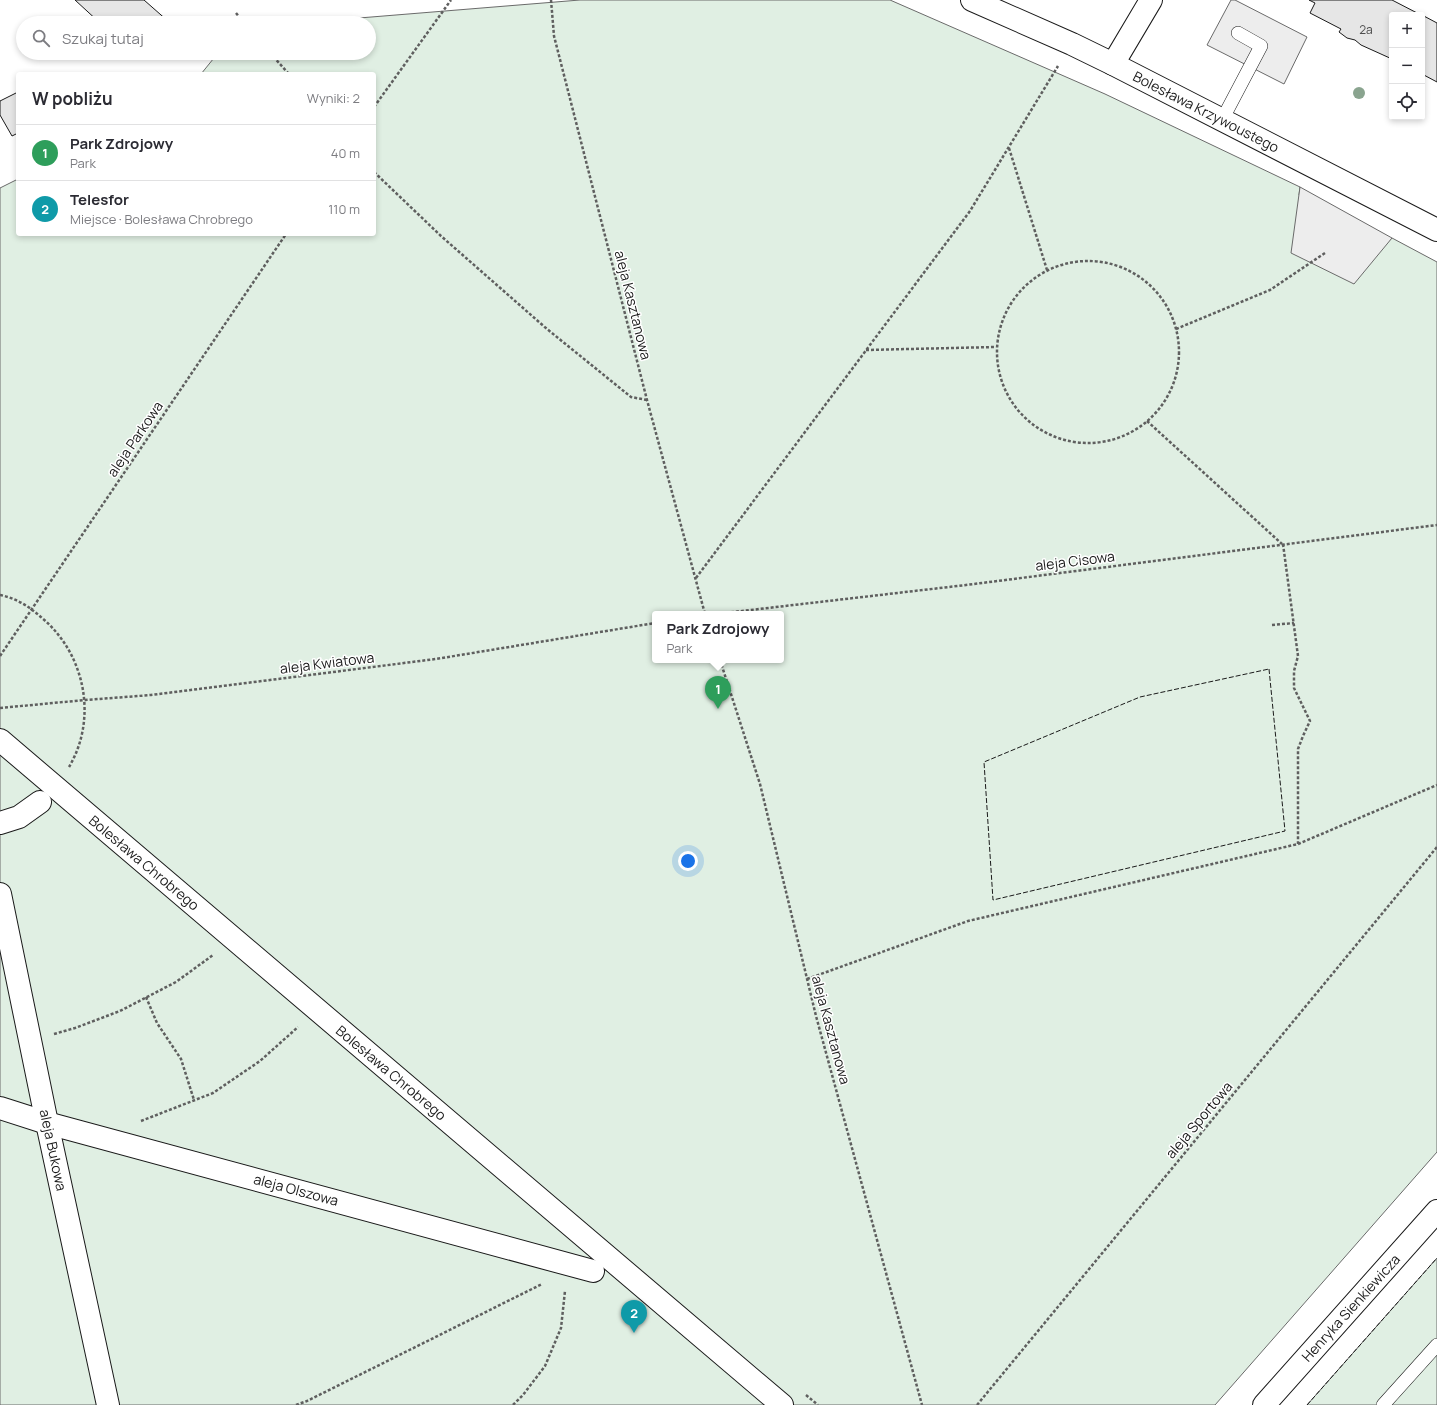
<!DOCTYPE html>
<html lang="pl">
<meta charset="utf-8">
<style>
body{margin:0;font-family:Manrope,sans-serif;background:#f2f2f3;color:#2b2b33}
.controls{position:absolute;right:12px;top:12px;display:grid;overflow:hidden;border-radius:4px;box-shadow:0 2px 6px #0003}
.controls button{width:36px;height:36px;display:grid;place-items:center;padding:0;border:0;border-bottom:1px solid #e1e1e2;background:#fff;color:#2b2b33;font:20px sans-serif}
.you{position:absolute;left:688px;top:861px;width:14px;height:14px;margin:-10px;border:3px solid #fff;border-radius:50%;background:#1a73e8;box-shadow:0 0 0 6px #1a73e833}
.badge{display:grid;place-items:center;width:26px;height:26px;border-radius:50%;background:#c62828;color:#fff;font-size:13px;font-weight:700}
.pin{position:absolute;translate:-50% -33px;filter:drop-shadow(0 1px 2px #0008)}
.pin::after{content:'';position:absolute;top:21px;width:14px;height:12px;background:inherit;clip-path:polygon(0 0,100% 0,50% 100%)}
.popup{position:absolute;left:652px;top:611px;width:132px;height:52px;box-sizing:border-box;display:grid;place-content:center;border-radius:4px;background:#fff;filter:drop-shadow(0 1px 3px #0005);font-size:13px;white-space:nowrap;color:#7c7c81}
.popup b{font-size:15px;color:#2b2b33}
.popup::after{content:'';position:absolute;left:50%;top:100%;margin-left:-8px;border:8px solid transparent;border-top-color:#fff}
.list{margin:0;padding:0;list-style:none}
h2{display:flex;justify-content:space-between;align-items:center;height:52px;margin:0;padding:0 16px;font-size:17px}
h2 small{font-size:13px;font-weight:400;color:#7c7c81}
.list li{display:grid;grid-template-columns:26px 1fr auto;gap:12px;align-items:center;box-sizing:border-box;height:56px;padding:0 16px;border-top:1px solid #e1e1e2}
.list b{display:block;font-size:15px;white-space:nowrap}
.list p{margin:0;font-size:13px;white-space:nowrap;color:#7c7c81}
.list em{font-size:13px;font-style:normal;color:#7c7c81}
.icon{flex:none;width:22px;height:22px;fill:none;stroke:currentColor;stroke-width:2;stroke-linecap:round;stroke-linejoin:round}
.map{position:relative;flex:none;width:1437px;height:1405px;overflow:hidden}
.search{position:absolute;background:#fff;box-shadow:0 2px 6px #0003;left:16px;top:16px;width:360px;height:44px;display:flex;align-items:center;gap:10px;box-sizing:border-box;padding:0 14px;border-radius:22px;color:#7c7c81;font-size:15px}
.panel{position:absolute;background:#fff;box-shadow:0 2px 6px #0003;left:16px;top:72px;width:360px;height:164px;border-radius:4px}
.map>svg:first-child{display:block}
.green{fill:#e0efe3;stroke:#6a6a6a;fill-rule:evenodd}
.parking{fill:#ededed;stroke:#6a6a6a}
.building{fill:#e6e6e6;stroke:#1a1a1a}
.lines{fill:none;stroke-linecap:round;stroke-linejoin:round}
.lane-casing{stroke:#1a1a1a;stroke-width:14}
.street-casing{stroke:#1a1a1a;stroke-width:24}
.path{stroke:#5f5f5f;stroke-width:2.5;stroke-dasharray:3 2;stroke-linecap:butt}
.lane{stroke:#fff;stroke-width:13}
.street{stroke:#fff;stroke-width:22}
.fence{stroke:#1a1a1a;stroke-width:1;stroke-dasharray:5 2;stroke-linecap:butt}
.tree{fill:#8aa48f}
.labels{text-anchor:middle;stroke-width:3;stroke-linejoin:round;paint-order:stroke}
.number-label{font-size:12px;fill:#4d4d4d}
.street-label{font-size:14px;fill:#1a1a1a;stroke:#fff}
</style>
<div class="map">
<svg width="1437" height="1405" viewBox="0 0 1437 1405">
<rect width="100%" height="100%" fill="#fff"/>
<!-- green -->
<g class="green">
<path d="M580,0H890L1105,94L1300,187L1299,195L1389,241L1392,238L1437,262V1152L1215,1405H0V188L18,179V234H374V74H201L218,53H369V23H243L359,18ZM655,614H781V660H655Z"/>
<polygon points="1437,1258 1437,1405 1307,1405"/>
</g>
<!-- parking -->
<g class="parking">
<polygon points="1231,0 1235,0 1307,37 1284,84 1207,45"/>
<polygon points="1300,187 1392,238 1354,284 1291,253"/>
</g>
<!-- building -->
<g class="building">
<polygon points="75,0 144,0 169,22 168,23 100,23"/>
<polygon points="1309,0 1392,0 1421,15 1392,15 1392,59 1361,45 1355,40 1347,38 1339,32 1341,29 1310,13 1315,3"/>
<polygon points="1422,15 1437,23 1437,82 1422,74"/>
<polygon points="18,92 18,133 12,136 0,115 0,101"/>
</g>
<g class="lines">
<defs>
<g id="lane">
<polyline points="1222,120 1261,46 1238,33"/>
<polyline points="1383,1405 1437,1345"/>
</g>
<g id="street">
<polyline points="972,0 1072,44 1113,64 1437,230"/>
<polyline points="1113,64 1151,0"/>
<polyline points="0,740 782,1405"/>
<polyline points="0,823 19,817 40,802"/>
<polyline points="0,894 47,1123 108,1405"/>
<polyline points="0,1108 47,1123 593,1271"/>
<polyline points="1264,1405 1437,1211"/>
</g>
</defs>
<!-- lane casing -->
<use href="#lane" class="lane-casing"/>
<!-- street casing -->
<use href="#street" class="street-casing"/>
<!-- path -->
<g class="path">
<polyline points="551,0 554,36 647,400 705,614"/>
<polyline points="236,13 244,23"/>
<polyline points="270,53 289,74"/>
<polyline points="374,107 451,0"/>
<polyline points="1009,148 1047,270"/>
<polyline points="374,172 441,236 547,329 631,397 647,400"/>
<circle cx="1088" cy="352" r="91"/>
<polyline points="1176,329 1270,290 1325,253"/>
<polyline points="866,350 996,347"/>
<polyline points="1147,421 1282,544"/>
<polyline points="1283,544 1298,656 1294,671 1294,688 1310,721 1303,736 1298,749 1298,844"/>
<polyline points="696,578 970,211 1058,66"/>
<path d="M0,595C16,598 30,607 42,618C85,654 98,718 69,767"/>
<polyline points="716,614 966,585 1437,525"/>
<polyline points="1272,625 1294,623"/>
<polyline points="0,656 286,234"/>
<polyline points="720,660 760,784 816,1016 922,1405"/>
<polyline points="0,708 85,700 151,695 436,659 655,623"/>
<polyline points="807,979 968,921 1298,844 1437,785"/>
<polyline points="146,997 157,1023 181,1059 194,1100"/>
<polyline points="54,1034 75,1028 120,1011 176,982 213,955"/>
<polyline points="141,1121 213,1093 260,1061 298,1027"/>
<polyline points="806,1395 818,1405"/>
<polyline points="296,1405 307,1401 542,1284"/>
<polyline points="513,1405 523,1395 545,1366 561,1328 565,1291"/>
<polyline points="977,1405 1437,847"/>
</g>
<!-- lane -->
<use href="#lane" class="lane"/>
<!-- street -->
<use href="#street" class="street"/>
<!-- fence -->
<g class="fence">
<polygon points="1269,669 1285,831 993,900 984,762 1140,697"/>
<polyline points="1307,1405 1437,1258"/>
</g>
</g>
<!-- trees -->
<circle class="tree" cx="1359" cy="93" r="6"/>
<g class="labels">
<!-- number labels -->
<g class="number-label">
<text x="1366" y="34">2a</text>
</g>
<!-- street labels -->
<g class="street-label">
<text transform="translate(1206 112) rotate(27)" y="5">Bolesława Krzywoustego</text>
<text transform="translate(633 305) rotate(76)" y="5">aleja Kasztanowa</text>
<text transform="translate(135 439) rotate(-56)" y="5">aleja Parkowa</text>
<text transform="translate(1075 561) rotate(-7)" y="5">aleja Cisowa</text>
<text transform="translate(327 663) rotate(-7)" y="5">aleja Kwiatowa</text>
<text transform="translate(144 863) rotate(40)" y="5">Bolesława Chrobrego</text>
<text transform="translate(831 1030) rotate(75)" y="5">aleja Kasztanowa</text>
<text transform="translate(391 1073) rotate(40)" y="5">Bolesława Chrobrego</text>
<text transform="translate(1199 1120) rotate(-50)" y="5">aleja Sportowa</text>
<text transform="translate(53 1150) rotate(78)" y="5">aleja Bukowa</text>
<text transform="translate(296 1190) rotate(15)" y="5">aleja Olszowa</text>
<text transform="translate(1351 1308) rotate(-48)" y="5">Henryka Sienkiewicza</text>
</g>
</g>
</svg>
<div class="controls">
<button>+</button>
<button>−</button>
<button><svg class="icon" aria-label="locate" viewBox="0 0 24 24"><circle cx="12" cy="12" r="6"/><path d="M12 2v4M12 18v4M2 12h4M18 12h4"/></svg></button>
</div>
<div class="you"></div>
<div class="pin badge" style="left:718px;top:709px;background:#2e9e5b">1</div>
<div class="popup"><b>Park Zdrojowy</b>Park</div>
<div class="pin badge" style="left:634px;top:1333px;background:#0f9aa8">2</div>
<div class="search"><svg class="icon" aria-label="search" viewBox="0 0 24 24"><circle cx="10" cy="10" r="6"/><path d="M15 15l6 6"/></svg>Szukaj tutaj</div>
<section class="panel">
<h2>W pobliżu<small>Wyniki: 2</small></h2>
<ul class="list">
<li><span class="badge" style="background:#2e9e5b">1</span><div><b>Park Zdrojowy</b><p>Park</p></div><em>40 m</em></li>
<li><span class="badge" style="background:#0f9aa8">2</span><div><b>Telesfor</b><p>Miejsce · Bolesława Chrobrego</p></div><em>110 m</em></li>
</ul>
</section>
</div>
